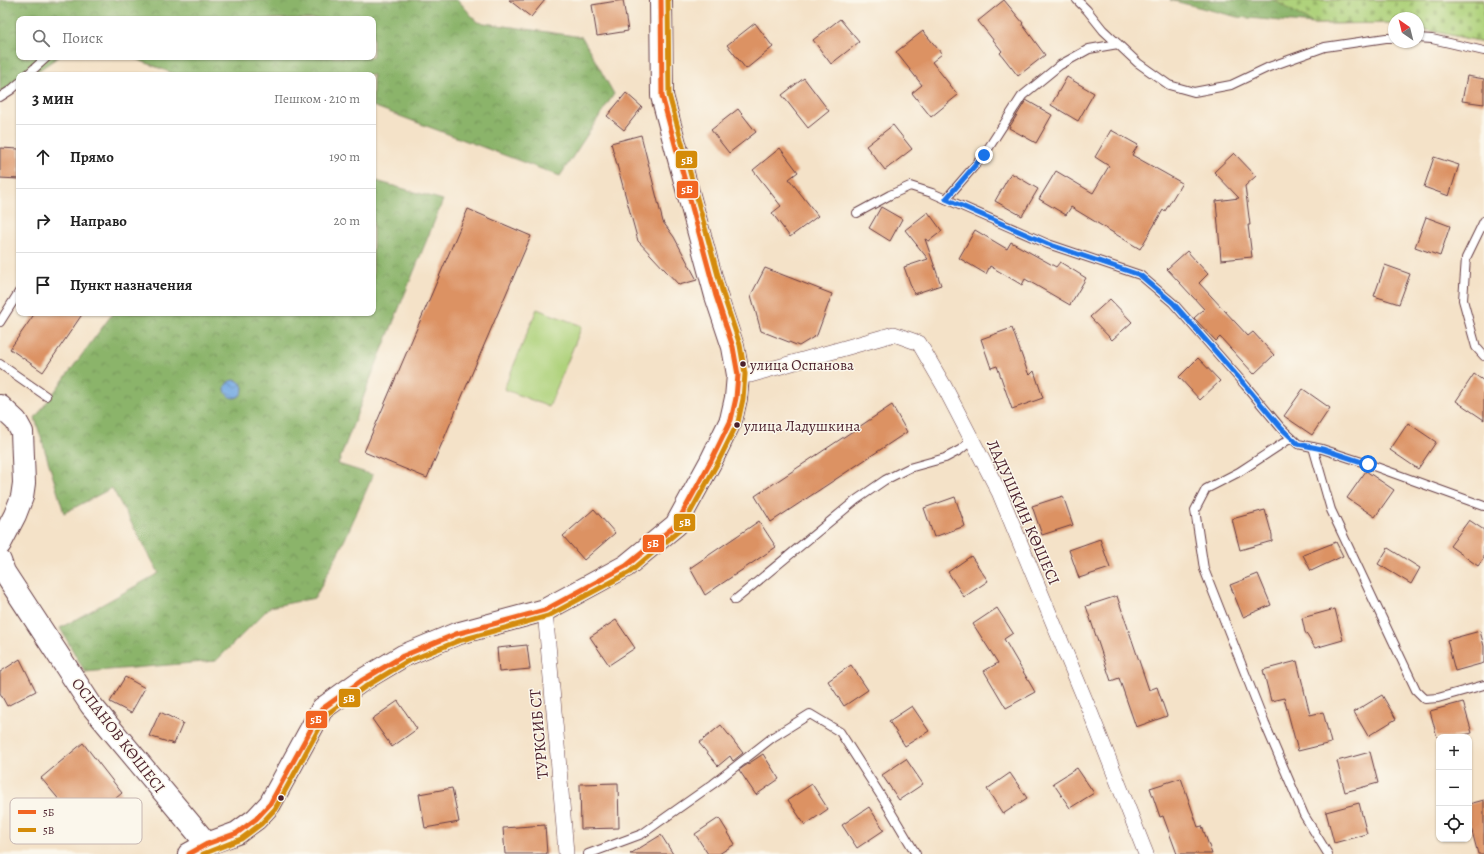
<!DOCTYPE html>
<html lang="ru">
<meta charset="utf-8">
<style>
body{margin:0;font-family:Alegreya,serif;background:#f6f6f6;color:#222}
.controls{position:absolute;right:12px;bottom:12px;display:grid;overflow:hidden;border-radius:8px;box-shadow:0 1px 3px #0004}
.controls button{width:36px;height:36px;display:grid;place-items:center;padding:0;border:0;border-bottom:1px solid #e0e0e0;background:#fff;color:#222;font:20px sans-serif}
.compass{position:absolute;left:1388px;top:12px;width:36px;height:36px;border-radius:50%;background:#fff;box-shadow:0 1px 3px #0004;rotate:325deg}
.stop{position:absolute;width:12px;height:12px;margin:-9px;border:3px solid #1a73e8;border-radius:50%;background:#fff}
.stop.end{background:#1a73e8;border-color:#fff;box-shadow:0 1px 4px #0008}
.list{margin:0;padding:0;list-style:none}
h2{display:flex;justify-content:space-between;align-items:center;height:52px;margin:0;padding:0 16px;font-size:17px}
h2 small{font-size:13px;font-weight:400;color:#767676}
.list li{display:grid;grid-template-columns:26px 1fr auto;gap:12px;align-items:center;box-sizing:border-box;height:64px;padding:0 16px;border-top:1px solid #e0e0e0}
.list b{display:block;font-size:15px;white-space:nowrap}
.list em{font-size:13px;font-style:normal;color:#767676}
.icon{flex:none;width:22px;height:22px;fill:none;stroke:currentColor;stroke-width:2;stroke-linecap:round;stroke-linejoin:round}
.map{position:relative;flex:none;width:1484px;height:854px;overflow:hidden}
.search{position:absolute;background:#fff;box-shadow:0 1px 3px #0004;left:16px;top:16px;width:360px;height:44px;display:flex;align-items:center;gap:10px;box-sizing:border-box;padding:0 14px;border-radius:8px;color:#767676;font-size:15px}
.panel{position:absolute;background:#fff;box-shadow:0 1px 3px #0004;left:16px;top:72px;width:360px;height:244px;border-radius:8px}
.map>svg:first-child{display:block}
.forest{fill:url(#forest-crowns);stroke:#6a6a4b}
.cemetery{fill:url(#cemetery-stones);stroke:#7c7853}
.pitch{fill:#afd27b;stroke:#7c7853}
.water{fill:url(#water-waves);stroke:#606487}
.building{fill:#dc9264}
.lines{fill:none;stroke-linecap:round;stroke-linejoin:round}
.lane-casing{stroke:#643c43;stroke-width:10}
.street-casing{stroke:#643c43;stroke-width:16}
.secondary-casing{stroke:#643c43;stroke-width:24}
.lane{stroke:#fff;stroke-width:8}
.street{stroke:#fff;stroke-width:15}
.secondary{stroke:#fff;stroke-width:22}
.bus-1-casing{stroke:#fbf7ec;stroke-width:8}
.bus-2-casing{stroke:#fbf7ec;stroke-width:8}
.bus-1{stroke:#f26522;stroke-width:5}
.bus-2{stroke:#d48b09;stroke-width:5}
.route{stroke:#1a73e8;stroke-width:5}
.bus-dot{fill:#4a1f2b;stroke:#fbf7ec;stroke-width:1.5}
.labels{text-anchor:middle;stroke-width:3;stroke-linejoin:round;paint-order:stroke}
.bus-label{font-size:15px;fill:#4a1f2b;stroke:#fbf7ec;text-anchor:start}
.street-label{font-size:16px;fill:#4a1f2b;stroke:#fbf7ec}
.key{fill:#fbf7ec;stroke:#c6b6b2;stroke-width:1}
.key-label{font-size:11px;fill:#4a1f2b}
.line-badge{stroke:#fbf7ec;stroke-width:1.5}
.badge-label{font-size:11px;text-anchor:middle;font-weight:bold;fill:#fff}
</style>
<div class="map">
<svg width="1484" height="854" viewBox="0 0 1484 854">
<defs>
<pattern id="forest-crowns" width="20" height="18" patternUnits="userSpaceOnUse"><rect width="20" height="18" fill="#8bb46b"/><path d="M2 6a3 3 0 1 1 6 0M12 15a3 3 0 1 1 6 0" fill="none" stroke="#749258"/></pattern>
<pattern id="cemetery-stones" width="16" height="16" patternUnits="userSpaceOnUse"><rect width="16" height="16" fill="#afd27b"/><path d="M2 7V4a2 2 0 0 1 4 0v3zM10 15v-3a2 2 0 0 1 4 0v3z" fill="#98b46a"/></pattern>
<pattern id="water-waves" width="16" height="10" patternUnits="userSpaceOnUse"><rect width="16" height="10" fill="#76aae3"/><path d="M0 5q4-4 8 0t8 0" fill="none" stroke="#638ab8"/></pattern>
</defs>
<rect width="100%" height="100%" fill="#fbf7ec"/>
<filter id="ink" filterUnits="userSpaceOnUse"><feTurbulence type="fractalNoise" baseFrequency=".025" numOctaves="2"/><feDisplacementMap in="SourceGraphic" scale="8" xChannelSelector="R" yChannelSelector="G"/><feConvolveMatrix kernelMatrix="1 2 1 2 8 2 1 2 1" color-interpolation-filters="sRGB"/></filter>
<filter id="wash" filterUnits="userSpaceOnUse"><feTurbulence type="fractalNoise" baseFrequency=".012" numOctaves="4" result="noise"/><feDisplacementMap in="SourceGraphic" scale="16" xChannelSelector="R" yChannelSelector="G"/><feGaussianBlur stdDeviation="0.9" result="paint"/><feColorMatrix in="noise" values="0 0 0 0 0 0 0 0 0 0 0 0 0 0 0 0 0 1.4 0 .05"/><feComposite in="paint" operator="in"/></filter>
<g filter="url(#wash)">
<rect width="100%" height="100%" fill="#f4e2c8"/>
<!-- forest -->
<g class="forest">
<polygon points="0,0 458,0 477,22 582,37 614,94 560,176 373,106 373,75 177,75 131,57 373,57 373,19 19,19 19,57 58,57 32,75 19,75 19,84 0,94"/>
<polygon points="1170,0 1484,0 1484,42 1418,28 1418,18 1394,18 1394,23 1314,24 1238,17"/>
<polygon points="373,180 443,200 371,377 338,464 373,475 345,539 315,598 270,607 216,661 85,672 60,628 159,573 112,488 64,513 35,418 113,313 373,313"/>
</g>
<!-- cemetery -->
<polygon class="cemetery" points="1274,0 1484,0 1484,42 1418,28 1418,18 1394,18 1394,23 1314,24"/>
<!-- pitch -->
<polygon class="pitch" points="537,309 582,326 549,407 504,389"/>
<!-- water -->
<circle class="water" cx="234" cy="389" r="9"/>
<g id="blocks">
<!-- building -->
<g class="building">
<polygon points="509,0 545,0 531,17"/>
<polygon points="623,0 628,31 597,36 592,5"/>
<polygon points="1004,0 1023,23 1022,24 1045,55 1018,76 1000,53 1002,51 978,21"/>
<polygon points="840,19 859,42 831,64 813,40"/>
<polygon points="755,23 773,47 746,69 727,45"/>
<polygon points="923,31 942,54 932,62 958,95 931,117 912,93 922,85 896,52"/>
<polygon points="1467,76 1484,79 1484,104 1462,101"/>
<polygon points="1067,77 1094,93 1078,121 1051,105"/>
<polygon points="804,78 829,111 808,128 782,95"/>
<polygon points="626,93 642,107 624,130 607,116"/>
<polygon points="1026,100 1052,115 1036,143 1009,128"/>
<polygon points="738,109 756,132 729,153 711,130"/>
<polygon points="893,125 912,149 885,170 866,146"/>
<polygon points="1111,130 1138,145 1132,155 1182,183 1165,211 1163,210 1140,249 1071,207 1066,215 1039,199 1056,171 1093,193 1109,166 1095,157"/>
<polygon points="641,135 663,222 674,237 697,280 679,285 638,241 611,143"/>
<polygon points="0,148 19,149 19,179 0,178"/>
<polygon points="780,148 798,172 789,179 818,216 790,237 772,213 781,206 753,170"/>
<polygon points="1234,153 1256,176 1245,186 1250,225 1248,225 1252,257 1221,260 1216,201 1239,198 1214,172"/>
<polygon points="1434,157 1459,165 1449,196 1424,187"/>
<polygon points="1011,173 1038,189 1022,216 995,201"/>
<polygon points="881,207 902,219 890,241 869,228"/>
<polygon points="468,209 531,236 427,478 364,452"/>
<polygon points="928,212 942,231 929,241 925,239 941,285 914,294 904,267 928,259 905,230"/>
<polygon points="1426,217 1450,226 1440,256 1415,247"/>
<polygon points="975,230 1007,249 1011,242 1056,267 1060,262 1086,278 1070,305 1025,279 1022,285 990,266 986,274 959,258"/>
<polygon points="1187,251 1208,274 1199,283 1248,336 1253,332 1274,355 1254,374 1220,337 1216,341 1194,318 1204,309 1167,269"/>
<polygon points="1385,265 1410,274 1399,304 1374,296"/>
<polygon points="765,268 832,294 817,335 799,346 761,331 751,295"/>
<polygon points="1110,299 1132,322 1112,340 1090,317"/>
<polygon points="35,313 83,313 43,372 10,349"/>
<polygon points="1012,328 1028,373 1030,375 1034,371 1043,398 1012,409 997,366 991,368 981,339"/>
<polygon points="1198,358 1220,381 1200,400 1179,377"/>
<polygon points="1474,374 1484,381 1484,420 1456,401"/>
<polygon points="1303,389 1330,408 1312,435 1284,416"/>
<polygon points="892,405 907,432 771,522 755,496"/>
<polygon points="1408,423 1436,442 1418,469 1390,450"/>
<polygon points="1366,471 1394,490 1375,517 1347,498"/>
<polygon points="1063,496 1073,525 1042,535 1032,506"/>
<polygon points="955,497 965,526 934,537 924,508"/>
<polygon points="594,509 615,533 584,560 563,536"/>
<polygon points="1265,510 1272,535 1272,541 1240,550 1232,519"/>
<polygon points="1469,520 1484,530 1484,558 1478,566 1450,546"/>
<polygon points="759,521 776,547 705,595 690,568"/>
<polygon points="1100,539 1110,568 1079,578 1069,550"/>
<polygon points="1336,542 1343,556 1311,571 1303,555"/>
<polygon points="1388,548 1420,568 1411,584 1378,564"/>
<polygon points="971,556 988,581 964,597 948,572"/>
<polygon points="1258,574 1271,605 1243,617 1230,585"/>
<polygon points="1117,596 1149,690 1157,687 1167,716 1136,727 1119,678 1111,681 1086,606"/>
<polygon points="997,608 1013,633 1004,639 1035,692 1006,708 984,671 998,663 973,624"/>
<polygon points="1335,609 1343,640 1315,648 1305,632 1302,618"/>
<polygon points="616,620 635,648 609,665 590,637"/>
<polygon points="1480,631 1484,646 1484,663 1455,671 1447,640"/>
<polygon points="527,645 530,669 499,672 497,648"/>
<polygon points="20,659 36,691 7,706 0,693 0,672"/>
<polygon points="1297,661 1310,715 1323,712 1331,743 1298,751 1284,698 1271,701 1263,670"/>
<polygon points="851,665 868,690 844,706 828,681"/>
<polygon points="125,677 145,688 131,713 110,702"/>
<polygon points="1382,695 1396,719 1368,736 1354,712"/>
<polygon points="398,701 417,729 392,747 372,719"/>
<polygon points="1463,702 1472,733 1456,737 1437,737 1430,711"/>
<polygon points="912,706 929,731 905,746 889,721"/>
<polygon points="160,712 183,723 174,744 149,736"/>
<polygon points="721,725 743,753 733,761 730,756 718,766 699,743"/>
<polygon points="83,743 122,793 82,827 41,778"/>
<polygon points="1370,752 1378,783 1345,792 1337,761"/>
<polygon points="763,754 779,779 756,795 739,770"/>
<polygon points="906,759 923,784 899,800 882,775"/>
<polygon points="1077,768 1094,793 1070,808 1053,783"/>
<polygon points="1010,773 1027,798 1003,814 987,789"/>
<polygon points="1181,778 1198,827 1202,826 1212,854 1177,854 1163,816 1160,817 1150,788"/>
<polygon points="618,783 619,828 581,829 580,784"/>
<polygon points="812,784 828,809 805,825 788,800"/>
<polygon points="452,788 459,822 425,828 419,794"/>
<polygon points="1484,800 1484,854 1478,854 1469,820 1469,804"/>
<polygon points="1359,803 1367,834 1334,843 1326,812"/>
<polygon points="869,807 884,830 857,848 842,825"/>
<polygon points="719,818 735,844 719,854 708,854 695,834"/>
<polygon points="545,825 547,854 505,854 503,828"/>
<polygon points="661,835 673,854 630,854"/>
</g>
</g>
</g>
<g filter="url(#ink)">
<use href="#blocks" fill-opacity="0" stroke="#643c43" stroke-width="1"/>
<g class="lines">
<defs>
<g id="lane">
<polyline points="1077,0 1087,10 1103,30 1138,63 1169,85 1194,92 1231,85 1269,67 1325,47 1386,38 1394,38"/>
<polyline points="1418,38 1432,39 1484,51"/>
<polyline points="27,75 47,57"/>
<polyline points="0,97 11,90 19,83"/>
<polyline points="946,199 984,155 1022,96 1060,65 1089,49 1118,44"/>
<polyline points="857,213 890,195 910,186 932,193 1048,244 1140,275 1173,303 1245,385 1281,428 1298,444 1322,449 1368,464 1484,506"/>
<polyline points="1484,221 1466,258 1463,300 1476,347 1484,356"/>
<polyline points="0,322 19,292"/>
<polyline points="0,364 46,396"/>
<polyline points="1291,438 1239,472 1206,489 1195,510 1204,569 1265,724 1304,815 1328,854"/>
<polyline points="1313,447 1331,510 1416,690 1425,699 1438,698 1484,685"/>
<polyline points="735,600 856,500 885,480 909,468 945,458 960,450 972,440"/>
<polyline points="588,854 642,834 713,784 773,737 810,714 840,732 885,802 916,854"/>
</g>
<g id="street">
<polyline points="738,375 750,375 894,334 919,343 944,386 999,492 1091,714 1146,854"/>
<path d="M545,610C552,691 560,773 566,854"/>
</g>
<g id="secondary">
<polyline points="0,406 16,421 22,432 24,483 22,497 15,515 0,544"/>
<polyline points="0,561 4,572 91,705 207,844"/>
<polyline points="189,854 207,844 237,833 256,819 270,804 322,709 361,681 403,656 456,634 545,610 626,566 676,525 711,461 731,420 736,398 738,375 733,347 716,296 662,96 661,0"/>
</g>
</defs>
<!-- lane casing -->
<use href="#lane" class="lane-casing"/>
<!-- street casing -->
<use href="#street" class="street-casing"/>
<!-- secondary casing -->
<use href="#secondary" class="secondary-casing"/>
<!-- lane -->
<use href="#lane" class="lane"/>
<!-- street -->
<use href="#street" class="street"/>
<!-- secondary -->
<use href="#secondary" class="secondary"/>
<defs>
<polyline id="bus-1" points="189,854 207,844 237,833 256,819 270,804 322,709 361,681 403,656 456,634 545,610 626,566 676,525 711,461 731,420 736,398 738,375 733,347 716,296 662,96 661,0"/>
<polyline id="bus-2" points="203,854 241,839 261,824 275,809 327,714 365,687 406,662 458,641 548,616 630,572 681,529 717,464 738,422 743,399 745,374 740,345 723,294 669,95 668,0"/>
</defs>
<!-- bus-1 casing -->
<use href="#bus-1" class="bus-1-casing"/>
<!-- bus-2 casing -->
<use href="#bus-2" class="bus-2-casing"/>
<!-- bus-1 -->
<use href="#bus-1" class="bus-1"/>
<!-- bus-2 -->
<use href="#bus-2" class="bus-2"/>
</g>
</g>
<g class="lines" filter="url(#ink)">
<!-- route -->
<polyline class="route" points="984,155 946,199 1048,244 1140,275 1173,303 1245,385 1281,428 1298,444 1322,449 1368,464"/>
</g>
<!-- markers -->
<g class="bus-dot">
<circle cx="743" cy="364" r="3.5"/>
<circle cx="737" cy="425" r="3.5"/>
<circle cx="281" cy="798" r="3.5"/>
</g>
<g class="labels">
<!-- bus labels -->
<g class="bus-label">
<text x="750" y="370">улица Оспанова</text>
<text x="744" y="431">улица Ладушкина</text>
</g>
<!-- street labels -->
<g class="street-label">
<text transform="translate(1024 512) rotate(66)" y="6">ЛАДУШКИН КӨШЕСІ</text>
<text transform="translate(538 734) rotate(-95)" y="6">ТУРКСИБ СТ</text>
<text transform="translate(119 735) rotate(52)" y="6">ОСПАНОВ КӨШЕСІ</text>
</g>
</g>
<!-- legend -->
<rect x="10" y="798" width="132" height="46" rx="6" class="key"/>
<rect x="18" y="810" width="18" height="4" fill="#f26522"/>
<rect x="18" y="828" width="18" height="4" fill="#d48b09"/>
<g class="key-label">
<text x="43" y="816">5Б</text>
<text x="43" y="834">5В</text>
</g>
<g class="line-badge">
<rect x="675" y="150" width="23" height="19" rx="4" fill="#d48b09"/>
<rect x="676" y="180" width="23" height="19" rx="4" fill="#f26522"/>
<rect x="673" y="513" width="23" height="19" rx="4" fill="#d48b09"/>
<rect x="642" y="534" width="23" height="19" rx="4" fill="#f26522"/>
<rect x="338" y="688" width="23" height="20" rx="4" fill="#d48b09"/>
<rect x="305" y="710" width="23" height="19" rx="4" fill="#f26522"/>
</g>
<g class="badge-label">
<text x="687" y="164">5В</text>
<text x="687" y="193">5Б</text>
<text x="685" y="526">5В</text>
<text x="653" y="547">5Б</text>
<text x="349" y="702">5В</text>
<text x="316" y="723">5Б</text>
</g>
</svg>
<div class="controls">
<button>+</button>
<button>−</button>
<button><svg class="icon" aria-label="locate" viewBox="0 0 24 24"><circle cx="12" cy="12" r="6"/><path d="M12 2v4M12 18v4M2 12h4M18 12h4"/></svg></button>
</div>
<svg class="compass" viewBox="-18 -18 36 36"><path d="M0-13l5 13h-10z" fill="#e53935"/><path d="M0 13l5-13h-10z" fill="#767676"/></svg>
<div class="stop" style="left:1368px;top:464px"></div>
<div class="stop end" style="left:984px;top:155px"></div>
<div class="search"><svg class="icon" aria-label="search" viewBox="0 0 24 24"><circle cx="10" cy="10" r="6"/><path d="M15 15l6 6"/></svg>Поиск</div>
<section class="panel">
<h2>3 мин<small>Пешком · 210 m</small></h2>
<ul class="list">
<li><svg class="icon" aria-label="ahead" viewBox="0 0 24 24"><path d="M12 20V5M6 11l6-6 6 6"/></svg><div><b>Прямо</b></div><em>190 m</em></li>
<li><svg class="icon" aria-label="right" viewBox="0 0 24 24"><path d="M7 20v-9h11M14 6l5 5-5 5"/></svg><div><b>Направо</b></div><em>20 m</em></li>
<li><svg class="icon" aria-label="arrive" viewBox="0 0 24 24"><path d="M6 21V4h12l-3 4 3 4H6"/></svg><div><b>Пункт назначения</b></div></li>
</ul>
</section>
</div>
